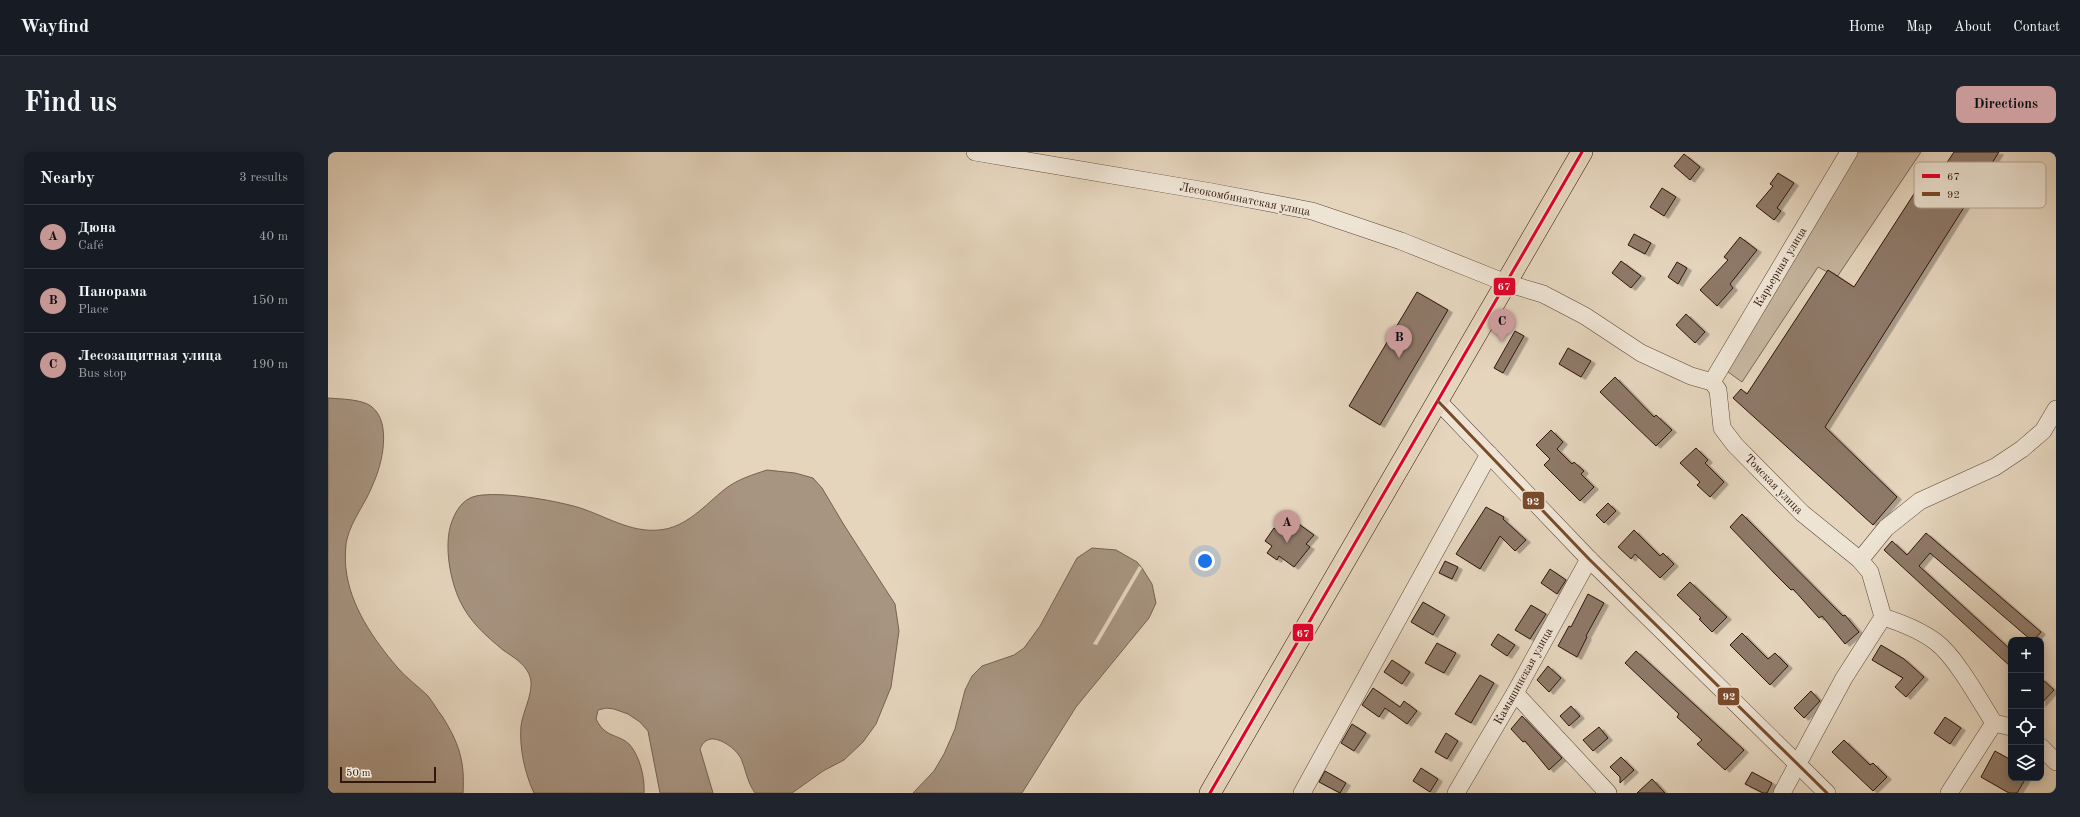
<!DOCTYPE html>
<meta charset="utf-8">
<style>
body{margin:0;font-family:"Old Standard TT",serif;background:#20242c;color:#f1f3f6}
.controls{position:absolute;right:12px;bottom:12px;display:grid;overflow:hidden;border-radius:8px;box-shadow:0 2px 10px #0003}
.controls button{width:36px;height:36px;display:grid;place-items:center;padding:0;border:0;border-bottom:1px solid #363941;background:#171b24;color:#f1f3f6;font:20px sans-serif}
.scale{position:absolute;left:12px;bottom:10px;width:96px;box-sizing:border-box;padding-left:4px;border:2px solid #30160c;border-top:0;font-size:11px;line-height:14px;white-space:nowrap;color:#30160c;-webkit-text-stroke:3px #eee4d4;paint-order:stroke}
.you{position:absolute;left:877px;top:409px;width:14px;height:14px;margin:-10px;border:3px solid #fff;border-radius:50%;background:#1a73e8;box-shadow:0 0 0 6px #1a73e833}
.badge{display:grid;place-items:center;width:26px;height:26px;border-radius:50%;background:#c59692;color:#111;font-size:13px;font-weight:700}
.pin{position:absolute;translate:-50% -33px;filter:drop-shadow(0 1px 2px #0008)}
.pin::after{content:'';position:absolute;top:21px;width:14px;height:12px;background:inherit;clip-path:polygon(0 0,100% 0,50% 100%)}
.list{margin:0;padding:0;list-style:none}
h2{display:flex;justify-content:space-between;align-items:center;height:52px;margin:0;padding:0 16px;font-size:17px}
h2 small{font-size:13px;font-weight:400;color:#9ea1a6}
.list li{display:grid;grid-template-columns:26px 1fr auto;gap:12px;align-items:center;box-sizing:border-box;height:64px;padding:0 16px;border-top:1px solid #363941}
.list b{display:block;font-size:15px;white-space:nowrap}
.list p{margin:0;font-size:13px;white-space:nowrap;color:#9ea1a6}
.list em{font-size:13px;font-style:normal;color:#9ea1a6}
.icon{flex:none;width:22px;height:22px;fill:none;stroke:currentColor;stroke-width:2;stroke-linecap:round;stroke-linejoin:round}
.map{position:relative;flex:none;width:1728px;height:641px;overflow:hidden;border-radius:8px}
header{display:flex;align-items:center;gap:24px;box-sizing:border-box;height:56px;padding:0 20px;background:#171b24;border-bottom:1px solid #363941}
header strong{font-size:19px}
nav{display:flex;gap:22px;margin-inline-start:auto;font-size:14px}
.intro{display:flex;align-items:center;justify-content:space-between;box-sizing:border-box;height:96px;padding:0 24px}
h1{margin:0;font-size:28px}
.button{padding:10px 18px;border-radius:8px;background:#c59692;color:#111;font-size:14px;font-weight:700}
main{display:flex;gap:24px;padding:0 24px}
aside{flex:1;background:#171b24;border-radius:8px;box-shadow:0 2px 10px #0003}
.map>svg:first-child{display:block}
.green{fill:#c6b59f;stroke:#7b6656}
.water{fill:#a79481;stroke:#776252}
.pier{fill:#e5d5bd}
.building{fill:#8e7968;stroke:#30160c;filter:url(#shadow)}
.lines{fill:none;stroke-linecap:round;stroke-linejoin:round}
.minor-casing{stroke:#5d4638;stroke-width:18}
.major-casing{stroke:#30160c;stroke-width:22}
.minor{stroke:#eee4d4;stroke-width:17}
.major{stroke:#e5d5bd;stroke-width:21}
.bus-1-casing{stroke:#eee4d4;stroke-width:6}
.bus-2-casing{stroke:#eee4d4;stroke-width:6}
.bus-1{stroke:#e4002b;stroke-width:3}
.bus-2{stroke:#7a4b2a;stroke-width:3}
.labels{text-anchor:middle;stroke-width:4;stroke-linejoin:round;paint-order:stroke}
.street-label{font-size:12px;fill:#30160c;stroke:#eee4d4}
.key{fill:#eee4d4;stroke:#b5a698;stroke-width:1}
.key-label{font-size:11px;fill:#30160c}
.line-badge{stroke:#eee4d4;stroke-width:1.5}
.badge-label{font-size:11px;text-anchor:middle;font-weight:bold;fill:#fff}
</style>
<header>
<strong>Wayfind</strong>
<nav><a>Home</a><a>Map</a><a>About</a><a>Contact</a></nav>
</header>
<div class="intro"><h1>Find us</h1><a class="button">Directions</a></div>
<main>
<aside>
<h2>Nearby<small>3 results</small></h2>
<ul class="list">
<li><span class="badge">A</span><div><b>Дюна</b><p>Café</p></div><em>40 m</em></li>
<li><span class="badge">B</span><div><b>Панорама</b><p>Place</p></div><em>150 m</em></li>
<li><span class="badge">C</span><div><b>Лесозащитная улица</b><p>Bus stop</p></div><em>190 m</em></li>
</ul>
</aside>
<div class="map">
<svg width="1728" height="641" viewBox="0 0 1728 641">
<defs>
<filter id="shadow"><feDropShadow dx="4.5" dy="2.5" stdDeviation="0" flood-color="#0004"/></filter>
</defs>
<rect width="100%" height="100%" fill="#e5d5bd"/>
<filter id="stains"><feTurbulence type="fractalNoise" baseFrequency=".005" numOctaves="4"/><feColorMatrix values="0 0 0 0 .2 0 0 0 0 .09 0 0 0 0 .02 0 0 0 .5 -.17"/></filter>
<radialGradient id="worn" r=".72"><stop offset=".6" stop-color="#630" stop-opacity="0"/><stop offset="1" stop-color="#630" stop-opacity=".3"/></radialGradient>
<!-- green -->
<polygon class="green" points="1518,0 1593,0 1509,125 1490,115 1414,230 1396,217"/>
<!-- water -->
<g class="water">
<path d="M0,246C12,247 35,247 44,255C64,271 54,313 45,332C38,351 24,367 19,387C17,395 17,409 18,417C22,454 46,488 69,515C78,526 90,534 100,544C105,550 109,558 114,564C131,591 137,609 135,641H0Z"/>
<path d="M439,318L467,321L485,326L494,336L516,373L567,452L571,479L563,535L548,572L535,590L516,608L495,619L464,641H427C419,629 419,622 414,609C411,599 394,586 383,587C377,588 374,592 372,597L385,641H332L320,579L312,570L300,562L286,557L278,556L270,558L268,567C278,587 290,581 302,593C312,605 317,626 316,641H206C197,622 191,595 193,574C195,558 208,537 201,522C196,511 185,505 175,498C157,483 142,470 132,449C122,428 116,394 123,372C127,360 134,347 148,344C173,339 224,348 249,355C276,363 302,381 331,378C358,376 377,353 397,337C410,327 424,323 439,318Z"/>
<polygon points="764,396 788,398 809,410 814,416 824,432 828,451 821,466 748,555 694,641 585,641 606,619 616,602 627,577 637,538 644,524 654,514 686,503 696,496 712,474 749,406"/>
</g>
<!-- pier -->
<polygon class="pier" points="811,414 814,416 769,493 765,492"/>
<!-- building -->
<g class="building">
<polygon points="1626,0 1671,0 1497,275 1569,345 1545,373 1405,246 1413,237 1419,242 1500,118 1526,135 1602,17 1612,21"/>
<polygon points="1356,2 1372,15 1362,28 1346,14"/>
<polygon points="1450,21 1466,31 1449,56 1453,59 1446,68 1428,54 1445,34 1442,32"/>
<polygon points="1334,36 1348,45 1336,64 1322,55"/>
<polygon points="1306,82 1323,91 1317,102 1300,93"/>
<polygon points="1412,85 1429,98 1402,132 1405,136 1389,154 1372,138 1400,108 1396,105"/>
<polygon points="1293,109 1313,124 1303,136 1284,121"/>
<polygon points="1349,110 1359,116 1350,132 1340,125"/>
<polygon points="1089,140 1120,158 1052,273 1021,254"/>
<polygon points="1358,162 1377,180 1367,191 1348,173"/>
<polygon points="1187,179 1196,184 1175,221 1166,216"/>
<polygon points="1240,196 1263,209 1253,225 1231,212"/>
<polygon points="1287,225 1326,265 1328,263 1344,278 1328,294 1272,240"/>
<polygon points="1223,278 1235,290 1229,297 1244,312 1246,310 1256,319 1253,322 1266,335 1252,349 1216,313 1222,307 1208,293"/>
<polygon points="1368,296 1380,308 1377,311 1396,330 1382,345 1369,333 1372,330 1352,311"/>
<polygon points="1280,351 1288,359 1276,371 1268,363"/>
<polygon points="1158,355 1176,365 1175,367 1198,388 1187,399 1172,384 1152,417 1128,402"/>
<polygon points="1414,362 1515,464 1517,463 1531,480 1517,492 1494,464 1491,466 1465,437 1463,438 1448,423 1402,375"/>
<polygon points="961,365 986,383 978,392 982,395 966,415 951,404 949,408 939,401 944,394 937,389 946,376 950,379"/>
<polygon points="1306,378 1332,404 1335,401 1346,412 1332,426 1307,402 1303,407 1290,395"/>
<polygon points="1598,381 1713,480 1706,488 1703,488 1602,401 1591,414 1683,498 1683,515 1556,398 1564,389 1579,403"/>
<polygon points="1117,409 1130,415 1124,427 1111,421"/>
<polygon points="1222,417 1238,428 1229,442 1213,431"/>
<polygon points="1362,430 1399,465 1384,480 1371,467 1373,466 1349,443"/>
<polygon points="1260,442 1276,451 1258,484 1259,485 1249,505 1230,494 1241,474 1243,475"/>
<polygon points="1095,450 1117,463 1105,483 1083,470"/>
<polygon points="1203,453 1218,462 1202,487 1187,478"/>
<polygon points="1414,481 1440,507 1447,501 1460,514 1442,533 1402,493"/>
<polygon points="1170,482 1187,493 1179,504 1163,493"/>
<polygon points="1109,491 1128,501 1116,521 1097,511"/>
<polygon points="1553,493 1576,507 1596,525 1578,545 1567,535 1575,526 1544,508"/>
<polygon points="1308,499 1416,598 1397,618 1369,592 1374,588 1349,565 1351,562 1297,511"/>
<polygon points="1064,508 1082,520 1074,532 1056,520"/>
<polygon points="1220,514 1233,526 1221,540 1209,528"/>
<polygon points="1152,523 1166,531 1143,571 1127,562"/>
<polygon points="1713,526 1726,538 1713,552"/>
<polygon points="1045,536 1072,555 1076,549 1089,559 1079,572 1057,556 1051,565 1034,553"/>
<polygon points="1483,539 1492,549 1476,566 1466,556"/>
<polygon points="1243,554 1252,564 1241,574 1232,564"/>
<polygon points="1194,564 1234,606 1221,618 1197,589 1195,590 1183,577"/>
<polygon points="1617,565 1633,576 1622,592 1606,581"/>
<polygon points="1024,572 1038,581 1026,599 1013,591"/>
<polygon points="1271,575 1280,586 1265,599 1255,588"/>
<polygon points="1118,581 1130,589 1119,607 1107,600"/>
<polygon points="1516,588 1542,613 1545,611 1559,625 1545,639 1504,600"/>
<polygon points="1667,599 1683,608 1683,626 1698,626 1689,641 1681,641 1653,625"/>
<polygon points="1293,605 1306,618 1292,631 1292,625 1282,615"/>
<polygon points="1093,616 1110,627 1102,640 1085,629"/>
<polygon points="997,619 1018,631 1012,641 991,630"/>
<polygon points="1424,620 1444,631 1439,641 1435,641 1417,632"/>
<polygon points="1324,627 1337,641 1309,641"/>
</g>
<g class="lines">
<defs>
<g id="minor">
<path d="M647,0L884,40L984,59L1073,89L1178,131L1215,142L1257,164L1313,201L1363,224L1384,230L1390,238L1394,276L1407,293L1474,361L1532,408L1542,420L1555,465C1574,471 1592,478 1608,490C1628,505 1652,549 1666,571L1683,575"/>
<polyline points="1384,230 1521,0"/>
<polyline points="1110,249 1261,407 1499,641"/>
<polyline points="1532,408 1558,376 1592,349 1667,315 1694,297 1715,279 1728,257"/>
<polyline points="1187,541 1280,641"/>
<polyline points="1713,595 1728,610"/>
<polyline points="974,641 1161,302"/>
<polyline points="1128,641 1187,541 1261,407"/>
<polyline points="1454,641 1516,526 1555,465"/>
<polyline points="1621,641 1666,571"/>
</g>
<polyline id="major" points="882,641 1254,0"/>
</defs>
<!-- minor casing -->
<use href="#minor" class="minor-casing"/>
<!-- major casing -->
<use href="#major" class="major-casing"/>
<!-- minor -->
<use href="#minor" class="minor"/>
<!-- major -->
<use href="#major" class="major"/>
<defs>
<polyline id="bus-1" points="882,641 1254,0"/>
<polyline id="bus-2" points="1110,249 1261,407 1499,641"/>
</defs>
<!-- bus-1 casing -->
<use href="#bus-1" class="bus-1-casing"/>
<!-- bus-2 casing -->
<use href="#bus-2" class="bus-2-casing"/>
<!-- bus-1 -->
<use href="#bus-1" class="bus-1"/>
<!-- bus-2 -->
<use href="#bus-2" class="bus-2"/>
</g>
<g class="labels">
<!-- street labels -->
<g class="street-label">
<text transform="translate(917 47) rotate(11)" y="4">Лесокомбинатская улица</text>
<text transform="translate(1452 115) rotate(-59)" y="4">Карьерная улица</text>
<text transform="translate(1446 332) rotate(46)" y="4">Томская улица</text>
<text transform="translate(1195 524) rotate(-61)" y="4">Камышинская улица</text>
</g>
</g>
<!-- legend -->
<rect x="1586" y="10" width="132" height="46" rx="6" class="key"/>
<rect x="1594" y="22" width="18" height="4" fill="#e4002b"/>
<rect x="1594" y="40" width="18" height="4" fill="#7a4b2a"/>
<g class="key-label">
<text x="1619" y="28">67</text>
<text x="1619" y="46">92</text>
</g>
<g class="line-badge">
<rect x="1165" y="125" width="23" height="19" rx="4" fill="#e4002b"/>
<rect x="1194" y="339" width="23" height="19" rx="4" fill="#7a4b2a"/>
<rect x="964" y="471" width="22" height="19" rx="4" fill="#e4002b"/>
<rect x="1389" y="535" width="23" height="19" rx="4" fill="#7a4b2a"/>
</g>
<g class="badge-label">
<text x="1176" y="138">67</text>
<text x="1205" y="353">92</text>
<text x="975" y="485">67</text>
<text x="1401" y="548">92</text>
</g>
<rect width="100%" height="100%" filter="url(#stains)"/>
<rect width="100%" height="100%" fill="url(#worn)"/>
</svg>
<div class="controls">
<button>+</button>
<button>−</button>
<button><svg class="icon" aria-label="locate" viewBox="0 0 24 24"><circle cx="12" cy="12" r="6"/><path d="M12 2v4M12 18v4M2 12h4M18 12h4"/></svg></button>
<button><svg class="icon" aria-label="layers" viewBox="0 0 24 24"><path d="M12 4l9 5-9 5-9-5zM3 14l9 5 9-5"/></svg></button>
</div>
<div class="scale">50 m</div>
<div class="you"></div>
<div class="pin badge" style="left:959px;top:391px">A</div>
<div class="pin badge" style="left:1071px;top:206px">B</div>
<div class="pin badge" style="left:1174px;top:190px">C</div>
</div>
</main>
